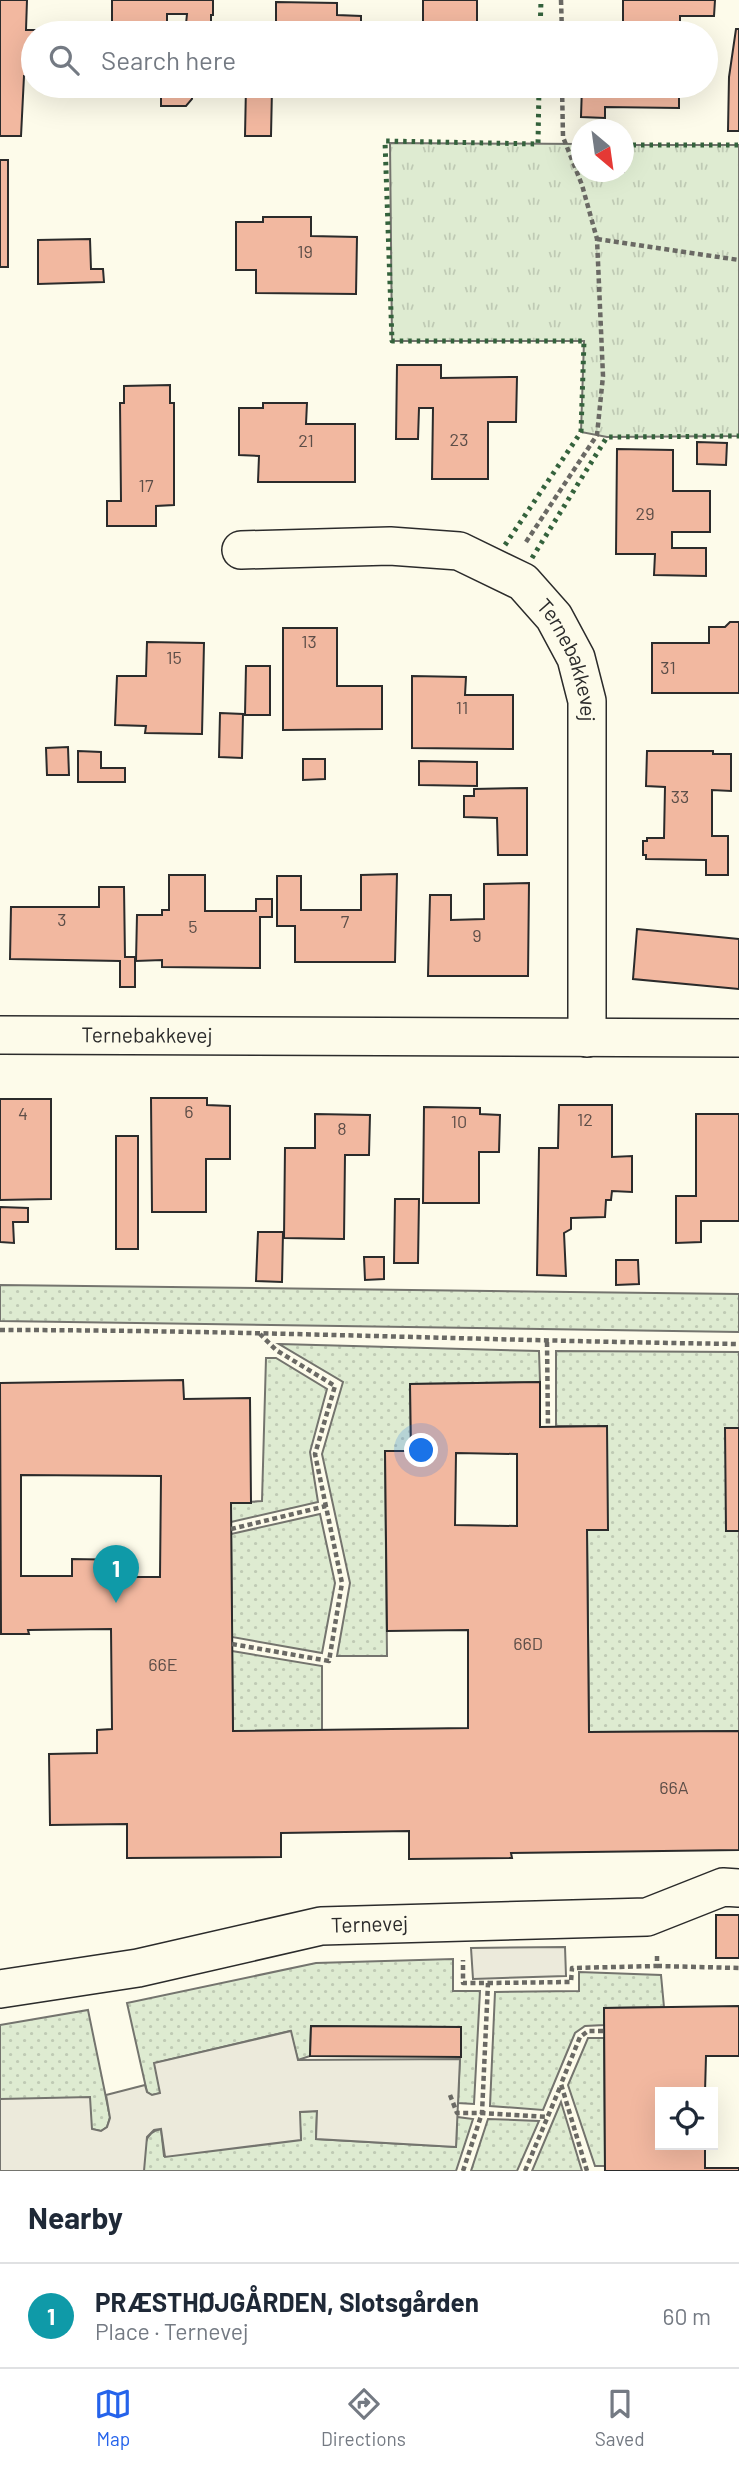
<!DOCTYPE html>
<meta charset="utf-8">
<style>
body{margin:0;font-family:Barlow,sans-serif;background:#f6f6f7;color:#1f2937}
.controls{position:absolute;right:21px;bottom:21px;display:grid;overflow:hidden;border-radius:0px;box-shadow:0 7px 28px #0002}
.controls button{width:63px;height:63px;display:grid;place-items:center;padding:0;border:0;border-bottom:2px solid #e0e1e3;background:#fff;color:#1f2937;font:35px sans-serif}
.compass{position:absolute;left:571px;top:119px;width:63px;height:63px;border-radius:50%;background:#fff;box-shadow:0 7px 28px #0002;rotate:151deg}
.you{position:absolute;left:422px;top:1451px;width:24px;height:24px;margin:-18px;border:5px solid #fff;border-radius:50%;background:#1a73e8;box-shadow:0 0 0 10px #1a73e833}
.badge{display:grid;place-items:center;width:46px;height:46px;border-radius:50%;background:#2563eb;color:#fff;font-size:23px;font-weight:700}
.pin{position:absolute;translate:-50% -58px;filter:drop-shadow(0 2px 4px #0008)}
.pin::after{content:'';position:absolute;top:37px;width:24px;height:21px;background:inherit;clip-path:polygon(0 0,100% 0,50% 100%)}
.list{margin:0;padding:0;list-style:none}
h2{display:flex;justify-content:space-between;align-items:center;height:91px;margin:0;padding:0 28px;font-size:30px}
h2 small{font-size:23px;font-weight:400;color:#747a83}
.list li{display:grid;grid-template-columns:46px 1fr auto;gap:21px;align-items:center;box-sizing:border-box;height:105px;padding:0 28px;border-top:2px solid #e0e1e3}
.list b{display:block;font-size:26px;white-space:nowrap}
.list p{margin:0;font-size:23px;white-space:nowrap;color:#747a83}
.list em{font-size:23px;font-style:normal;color:#747a83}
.icon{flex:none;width:38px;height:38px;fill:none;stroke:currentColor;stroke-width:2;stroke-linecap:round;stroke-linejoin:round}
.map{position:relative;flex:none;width:739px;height:2171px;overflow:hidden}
.search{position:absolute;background:#fff;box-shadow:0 7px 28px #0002;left:21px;right:21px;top:21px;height:77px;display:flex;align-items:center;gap:18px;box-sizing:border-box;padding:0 24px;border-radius:38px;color:#747a83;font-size:26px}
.sheet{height:196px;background:#fff}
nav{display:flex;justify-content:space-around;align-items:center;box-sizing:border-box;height:98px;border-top:2px solid #e0e1e3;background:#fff;font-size:19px;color:#747a83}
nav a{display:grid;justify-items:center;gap:4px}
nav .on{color:#2563eb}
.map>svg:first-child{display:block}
.grass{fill:url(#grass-dots);stroke:#74746e;stroke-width:2}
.park{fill:url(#park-tufts);stroke:#74746e;stroke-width:2}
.parking{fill:#eceadb;stroke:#74746e;stroke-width:2}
.building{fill:#f2b8a0;stroke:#2b2b2b;stroke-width:2;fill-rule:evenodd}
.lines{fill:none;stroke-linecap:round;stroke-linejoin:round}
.street-casing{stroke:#2b2b2b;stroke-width:40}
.path{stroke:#6a6964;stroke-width:4.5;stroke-dasharray:5 3.5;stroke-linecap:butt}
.street{stroke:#fdfbea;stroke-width:37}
.hedge{stroke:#34623c;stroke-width:5;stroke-dasharray:3.5 5;stroke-linecap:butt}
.labels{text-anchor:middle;stroke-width:5;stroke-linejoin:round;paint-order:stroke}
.number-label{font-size:18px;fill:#5d4e48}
.street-label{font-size:21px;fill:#2b2b2b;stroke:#fdfbea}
</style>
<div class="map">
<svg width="739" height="2171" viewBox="0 0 739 2171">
<defs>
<pattern id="grass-dots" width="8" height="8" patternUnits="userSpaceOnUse" patternTransform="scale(1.75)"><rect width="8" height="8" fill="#deebd1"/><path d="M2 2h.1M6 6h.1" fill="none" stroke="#bfcab4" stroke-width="1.8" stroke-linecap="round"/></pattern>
<pattern id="park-tufts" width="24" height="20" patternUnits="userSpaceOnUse" patternTransform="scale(1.75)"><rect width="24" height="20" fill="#deebd1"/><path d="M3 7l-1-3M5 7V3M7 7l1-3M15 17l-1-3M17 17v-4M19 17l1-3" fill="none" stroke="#bfcab4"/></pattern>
</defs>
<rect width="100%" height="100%" fill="#fdfbea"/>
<!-- grass -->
<g class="grass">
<polygon points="0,1285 739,1294 739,1332 0,1321"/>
<polygon points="279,1344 539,1351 540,1382 410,1384 411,1451 385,1451 387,1656 337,1656 350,1583 322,1454 343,1382"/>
<polygon points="556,1351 739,1352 739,1428 726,1531 739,1531 739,1731 589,1732 587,1530 607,1530 606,1426 556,1426"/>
<polygon points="266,1358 276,1358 327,1389 310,1452 318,1502 231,1522 231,1503 262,1501"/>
<polygon points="320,1514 335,1583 322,1653 232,1637 231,1534"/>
<polygon points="232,1651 322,1666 322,1730 233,1731"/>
<polygon points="453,1959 453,1991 480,1991 474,2104 458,2103 461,2027 311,2026 310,2056 298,2060 290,2031 155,2063 161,2093 152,2095 147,2092 127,2003 316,1963"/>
<polygon points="579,1972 661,1975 664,2007 604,2008 604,2025 585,2026 575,2033 543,2110 490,2106 495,1992 579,1991"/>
<polygon points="88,2010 110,2117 107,2127 101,2131 92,2129 0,2099 0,2025"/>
<polygon points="588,2038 604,2038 605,2166 595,2166 568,2085"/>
<polygon points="561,2102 582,2171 532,2171"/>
<path d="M317,2111L316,2139L456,2147L457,2117L473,2119L456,2171H144C144,2155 141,2132 161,2129L164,2156L301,2139L299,2112Z"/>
<polygon points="488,2119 539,2121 517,2171 471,2171"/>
</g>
<!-- park -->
<polygon class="park" points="390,143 581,144 582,172 624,172 624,145 739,145 739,436 607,437 581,432 584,341 392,341"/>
<!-- parking -->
<g class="parking">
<polygon points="565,1947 566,1976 473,1979 471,1948"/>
<polygon points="291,2031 298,2060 460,2059 456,2147 316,2139 317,2111 300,2112 301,2140 165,2157 161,2129 154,2130 147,2137 144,2171 0,2171 0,2099 90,2097 92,2129 101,2131 107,2127 110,2118 106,2095 145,2085 147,2092 152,2095 160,2093 154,2063"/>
</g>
<!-- building -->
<g class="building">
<polygon points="0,0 27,0 26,30 47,30 47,33 33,33 33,71 26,71 26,76 24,76 21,136 0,136"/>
<polygon points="112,0 213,0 213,15 211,15 211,24 186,24 187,14 167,14 167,33 112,33"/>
<rect x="423" y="0" width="54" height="33"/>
<polygon points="623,0 715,0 714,16 680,16 680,33 583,33 583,22 623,22"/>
<polygon points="276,2 337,3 337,15 361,16 361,33 276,33"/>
<polygon points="736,29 739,29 739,131 728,131 729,77"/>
<polygon points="112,86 192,86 192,99 186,106 161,106 161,93 112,92"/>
<polygon points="246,86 336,86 336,92 275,91 275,89 272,89 271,136 245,136"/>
<polygon points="582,86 679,86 679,108 605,107 605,118 581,117"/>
<rect x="0" y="160" width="8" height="107"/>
<polygon points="263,217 311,217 311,236 357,237 356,294 256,293 256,270 236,270 236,222 263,222"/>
<polygon points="90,239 91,269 103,269 104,282 38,284 38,240"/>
<polygon points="397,365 441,365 441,378 517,377 516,422 488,422 488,479 432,479 433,408 419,408 418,439 396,439"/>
<polygon points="170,385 170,403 174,403 174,505 156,506 156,526 107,526 107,501 121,501 120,403 124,403 124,386"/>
<polygon points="263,403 307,403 306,424 355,424 355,482 258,482 259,456 239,455 239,408 263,408"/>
<polygon points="697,442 727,443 726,465 697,464"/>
<polygon points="617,449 673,450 673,491 710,491 710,532 672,532 672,548 706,548 706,576 654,575 655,554 616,554"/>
<polygon points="730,622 739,622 739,693 652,693 652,643 709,643 709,627 725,627"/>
<polygon points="283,628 337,628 337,686 382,686 382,729 283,730"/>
<polygon points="147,642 204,643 202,734 145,733 146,726 115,725 117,676 146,676"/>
<polygon points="246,666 270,666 270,715 245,715"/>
<polygon points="412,676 466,677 465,695 513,695 513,749 412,748"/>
<polygon points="220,713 243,714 242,758 219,757"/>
<polygon points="68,747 69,775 47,775 46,748"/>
<polygon points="78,751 101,752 101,768 125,768 125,782 78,782"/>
<polygon points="647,751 713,751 713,754 731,754 731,791 712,790 712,836 728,836 728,875 706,875 706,860 646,859 646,855 643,855 643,841 647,841 647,838 664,838 665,787 646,786"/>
<polygon points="303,759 325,759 325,779 303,780"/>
<polygon points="419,761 477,762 477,786 419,785"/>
<polygon points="527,788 527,855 498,855 497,818 464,817 464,796 474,796 474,789"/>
<polygon points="397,874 395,962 295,962 295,926 277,926 277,876 301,876 301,910 361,910 361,875"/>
<polygon points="169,875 205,875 205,911 256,911 256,899 272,899 272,917 260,917 260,968 162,967 162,960 136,961 137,915 162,915 162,910 169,910"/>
<polygon points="529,883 528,976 428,976 430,895 451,895 451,920 484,919 484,884"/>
<polygon points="99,887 124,887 125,957 135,957 135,987 120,987 120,961 10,959 11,907 99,907"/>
<polygon points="637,929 739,939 739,989 633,979"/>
<polygon points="151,1098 207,1098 207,1105 230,1106 230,1159 206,1159 206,1212 152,1212"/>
<polygon points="0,1099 51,1099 51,1199 0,1200"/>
<polygon points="559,1105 612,1105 612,1157 632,1156 632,1192 612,1191 611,1200 606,1200 605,1217 571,1218 571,1229 564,1233 566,1276 537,1275 539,1148 558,1148"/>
<polygon points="424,1107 480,1108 480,1114 500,1115 499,1152 479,1152 479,1203 423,1203"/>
<polygon points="315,1114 370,1115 369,1155 345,1155 344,1239 284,1238 285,1148 315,1148"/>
<polygon points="696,1114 739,1114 739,1221 701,1221 701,1242 676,1243 676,1196 696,1196"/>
<rect x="116" y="1136" width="22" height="113"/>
<polygon points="395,1199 419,1199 418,1263 394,1263"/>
<polygon points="0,1207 28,1208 28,1222 13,1222 14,1243 0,1242"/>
<polygon points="258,1232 283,1232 282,1282 256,1281"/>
<polygon points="364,1257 384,1257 384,1279 365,1280"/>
<polygon points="616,1260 638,1260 639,1284 616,1285"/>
<path d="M183,1380L184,1399L250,1398L251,1503H231L233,1731L468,1728V1630L387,1631L385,1451H411L410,1384L540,1382V1427L607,1426L608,1530H587L589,1732L739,1731V1850L511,1853L512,1858L409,1859V1831L281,1833V1857L127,1858V1824L50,1825L49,1754L97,1753V1730L112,1729L111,1629L28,1630L29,1634H1L0,1383ZM456,1453L517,1454V1526L455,1525ZM21,1475L161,1476L160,1577H129L130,1560L72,1559V1576H21Z"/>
<polygon points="725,1428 739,1428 739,1531 726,1531"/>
<rect x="716" y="1915" width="23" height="43"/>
<polygon points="739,2006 739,2056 706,2056 705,2092 660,2092 660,2145 705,2145 705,2168 739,2168 739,2171 605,2171 604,2008"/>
<polygon points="311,2026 461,2027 461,2057 310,2056"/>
</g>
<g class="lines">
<defs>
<g id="street">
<path id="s1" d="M241,550L390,546L459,551L523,582L554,617L576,658L587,701V1038"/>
<path id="s2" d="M0,1035L739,1038"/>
<path id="s3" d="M0,1989L138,1968L321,1926L647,1917L723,1887L739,1888"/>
</g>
</defs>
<!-- street casing -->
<use href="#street" class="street-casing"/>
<!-- path -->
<g class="path">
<polyline points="561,0 562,33"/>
<polyline points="597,239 739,260"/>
<polyline points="526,542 597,435 603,376 597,239 582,185 563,137 562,86"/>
<path d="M0,1330C246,1330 493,1341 739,1344"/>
<polyline points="547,1342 548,1427"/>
<polyline points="231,1529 326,1506"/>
<polyline points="232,1644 329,1661 342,1583 315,1454 335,1386 276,1350 260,1334"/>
<polyline points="657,1966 739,1968"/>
<polyline points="488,1983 571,1982 572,1968 657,1966 657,1954"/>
<polyline points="450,2095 457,2113 482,2113 488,1983 463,1983 463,1960"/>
<polyline points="463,2171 482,2113 547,2117"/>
<polyline points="525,2171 561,2085"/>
<polyline points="587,2171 561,2084 580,2037 588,2031 604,2031"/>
</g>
<!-- street -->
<use href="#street" class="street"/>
<!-- hedge -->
<g class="hedge">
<polyline points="540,33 541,0"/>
<polyline points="577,144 582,144"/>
<polyline points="624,145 739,145"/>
<polyline points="505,545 581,432 584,341 392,341 385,141 538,144 539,86"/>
<polyline points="532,558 607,437 739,436"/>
</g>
</g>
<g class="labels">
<!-- number labels -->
<g class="number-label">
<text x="305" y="258">19</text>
<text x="459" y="446">23</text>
<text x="306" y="447">21</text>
<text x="146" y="492">17</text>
<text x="645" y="520">29</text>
<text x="309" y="648">13</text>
<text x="174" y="664">15</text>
<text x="668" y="674">31</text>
<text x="462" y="714">11</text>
<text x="680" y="803">33</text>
<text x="62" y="926">3</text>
<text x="345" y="928">7</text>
<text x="193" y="933">5</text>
<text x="477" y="942">9</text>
<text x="189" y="1118">6</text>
<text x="23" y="1120">4</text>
<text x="585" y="1126">12</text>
<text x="459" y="1128">10</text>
<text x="342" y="1135">8</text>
<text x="528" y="1650">66D</text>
<text x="163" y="1671">66E</text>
<text x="674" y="1794">66A</text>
</g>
<!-- street labels -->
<g class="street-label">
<text dy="7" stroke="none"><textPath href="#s1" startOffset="382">Ternebakkevej</textPath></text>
<text dy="7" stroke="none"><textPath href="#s2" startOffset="147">Ternebakkevej</textPath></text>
<text dy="7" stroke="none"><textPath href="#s3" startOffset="376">Ternevej</textPath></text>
</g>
</g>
</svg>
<div class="controls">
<button><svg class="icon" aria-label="locate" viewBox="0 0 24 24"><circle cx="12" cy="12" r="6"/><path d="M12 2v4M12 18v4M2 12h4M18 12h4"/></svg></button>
</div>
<svg class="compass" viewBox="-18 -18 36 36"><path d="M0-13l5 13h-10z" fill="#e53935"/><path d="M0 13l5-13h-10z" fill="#747a83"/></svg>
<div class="you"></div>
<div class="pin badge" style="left:116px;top:1603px;background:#0f9aa8">1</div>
<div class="search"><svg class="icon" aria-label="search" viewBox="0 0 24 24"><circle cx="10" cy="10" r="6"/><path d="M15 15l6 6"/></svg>Search here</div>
</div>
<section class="sheet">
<h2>Nearby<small></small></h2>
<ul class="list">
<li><span class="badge" style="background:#0f9aa8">1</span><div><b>PRÆSTHØJGÅRDEN, Slotsgården</b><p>Place · Ternevej</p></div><em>60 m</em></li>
</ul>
</section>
<nav>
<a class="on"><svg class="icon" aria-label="map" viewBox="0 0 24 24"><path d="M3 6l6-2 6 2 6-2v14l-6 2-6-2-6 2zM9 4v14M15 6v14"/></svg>Map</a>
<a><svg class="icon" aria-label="directions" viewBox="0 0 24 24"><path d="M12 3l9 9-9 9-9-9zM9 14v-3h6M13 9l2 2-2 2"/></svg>Directions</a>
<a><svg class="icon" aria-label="saved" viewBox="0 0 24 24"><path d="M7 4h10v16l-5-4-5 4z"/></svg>Saved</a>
</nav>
